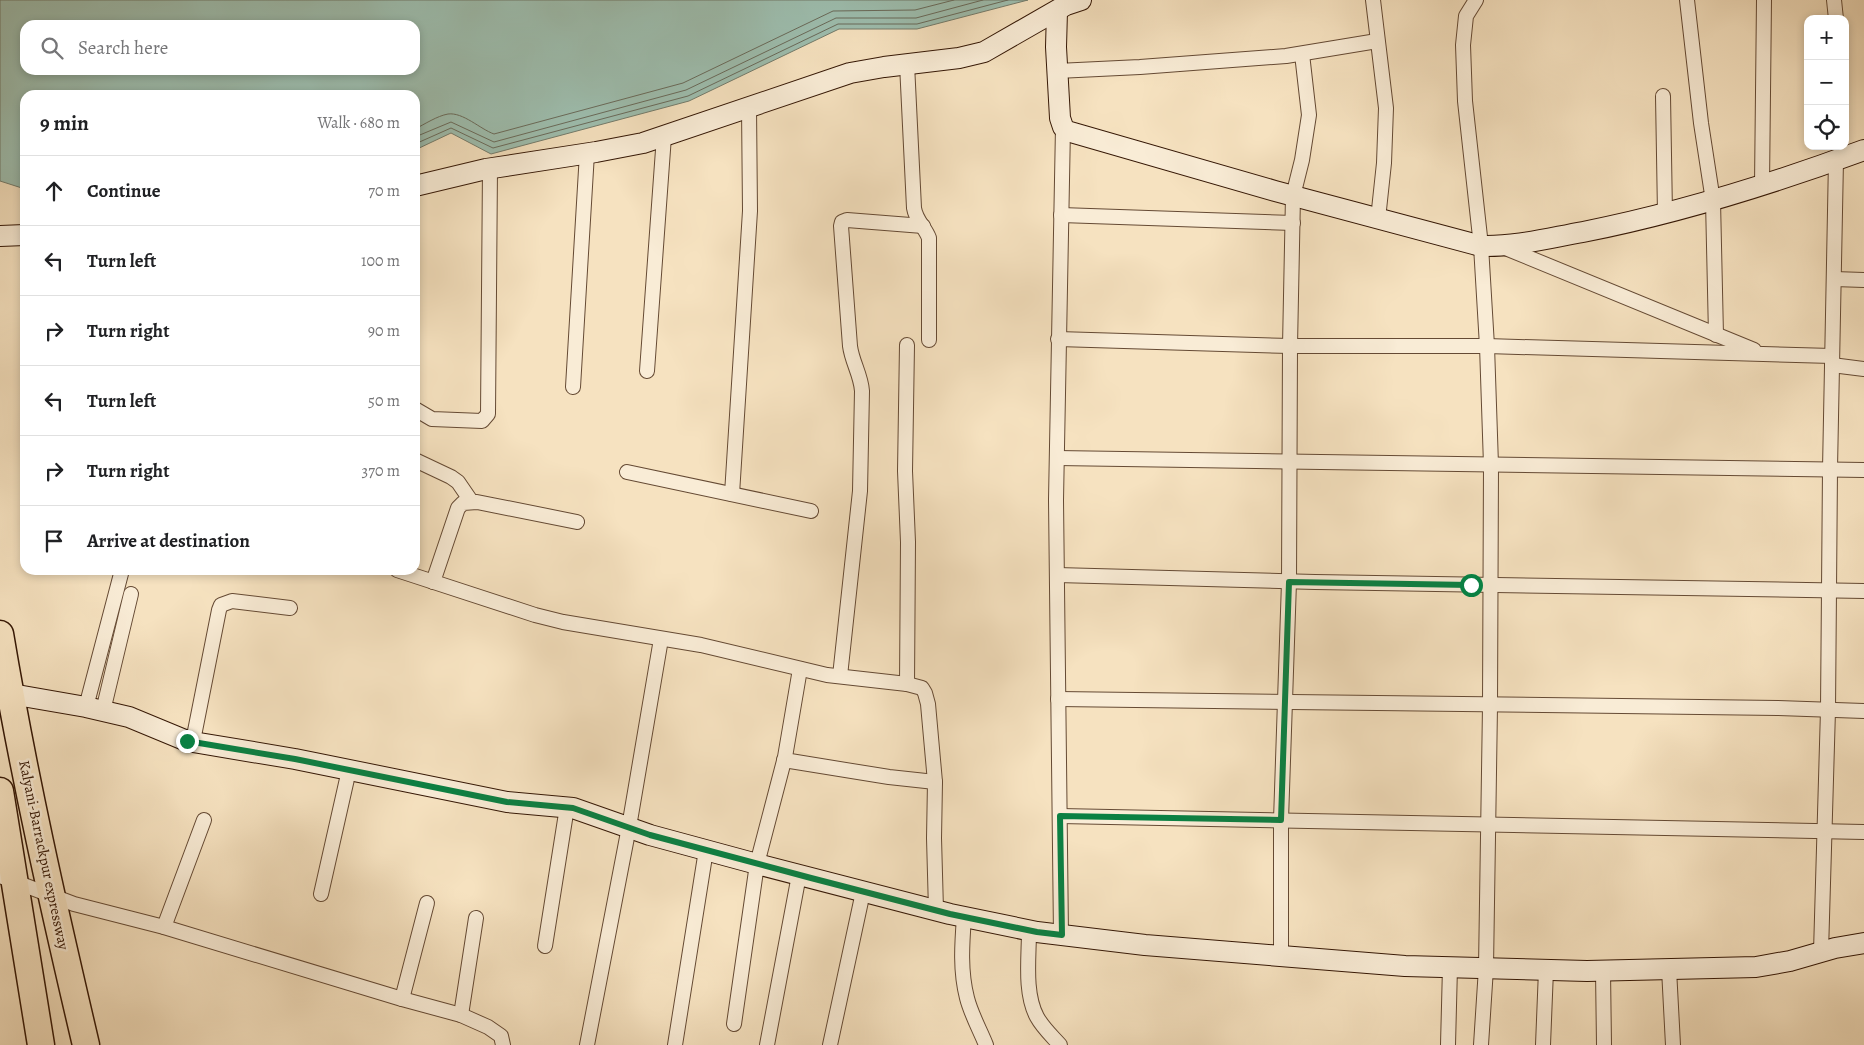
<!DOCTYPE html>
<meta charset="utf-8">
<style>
body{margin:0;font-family:Alegreya,serif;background:#f2f2f2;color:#202124}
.controls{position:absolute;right:15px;top:15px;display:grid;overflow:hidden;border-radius:10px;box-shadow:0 2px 8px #0003}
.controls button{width:45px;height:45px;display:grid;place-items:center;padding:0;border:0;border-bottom:1px solid #e0e0e0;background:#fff;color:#202124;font:25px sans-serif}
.stop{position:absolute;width:15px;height:15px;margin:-11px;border:4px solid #0b8043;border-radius:50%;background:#fff}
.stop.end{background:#0b8043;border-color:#fff;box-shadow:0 1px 5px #0008}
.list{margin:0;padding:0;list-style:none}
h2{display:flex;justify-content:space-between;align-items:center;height:65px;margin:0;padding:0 20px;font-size:21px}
h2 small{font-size:16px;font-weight:400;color:#757577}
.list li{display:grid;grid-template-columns:32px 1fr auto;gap:15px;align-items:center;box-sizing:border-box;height:70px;padding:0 20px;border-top:1px solid #e0e0e0}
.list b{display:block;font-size:19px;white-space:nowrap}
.list em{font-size:16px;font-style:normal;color:#757577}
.icon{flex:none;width:28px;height:28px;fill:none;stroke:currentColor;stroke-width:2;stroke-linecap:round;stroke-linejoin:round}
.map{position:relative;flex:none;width:1864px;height:1045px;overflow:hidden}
.search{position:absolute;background:#fff;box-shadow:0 2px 8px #0003;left:20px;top:20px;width:400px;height:55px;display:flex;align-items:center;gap:12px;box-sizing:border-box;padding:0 18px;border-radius:15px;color:#757577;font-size:19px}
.panel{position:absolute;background:#fff;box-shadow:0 2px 8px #0003;left:20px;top:90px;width:400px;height:485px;border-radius:15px}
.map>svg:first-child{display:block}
.water{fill:#9dbeaf;stroke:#737b6b;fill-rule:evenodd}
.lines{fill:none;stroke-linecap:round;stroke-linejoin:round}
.shore{stroke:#696a5a;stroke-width:1}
.street-casing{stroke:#654a34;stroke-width:16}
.secondary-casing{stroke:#351705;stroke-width:22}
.highway-casing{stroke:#351705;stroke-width:29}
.street{stroke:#f9ecd6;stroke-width:14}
.secondary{stroke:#f9ecd6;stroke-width:20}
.highway{stroke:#f6e2c0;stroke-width:26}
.route{stroke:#0b8043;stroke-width:6}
.labels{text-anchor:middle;stroke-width:5;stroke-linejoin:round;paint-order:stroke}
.street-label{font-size:15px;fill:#351705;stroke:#f9ecd6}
</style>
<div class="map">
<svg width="1864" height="1045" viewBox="0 0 1864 1045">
<rect width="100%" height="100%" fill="#f6e2c0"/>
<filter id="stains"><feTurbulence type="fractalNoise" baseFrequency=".004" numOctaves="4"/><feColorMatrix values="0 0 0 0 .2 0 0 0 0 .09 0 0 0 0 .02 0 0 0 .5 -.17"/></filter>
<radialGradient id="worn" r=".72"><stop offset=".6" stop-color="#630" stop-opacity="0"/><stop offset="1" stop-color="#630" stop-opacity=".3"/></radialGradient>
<!-- water -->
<path class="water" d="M0,0H1028L917,29H839L689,101L491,154L451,133L415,150V95H25V189L0,181ZM25,25H415V70H25Z"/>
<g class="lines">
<!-- shore -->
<g class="shore">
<path d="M415,129C425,124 437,116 448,114C463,112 480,129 494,134L683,83L833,11L915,10L954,0"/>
<polyline points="415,137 451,122 494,142 686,90 836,18 916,18 983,0"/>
<polyline points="415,144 451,128 493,148 688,96 838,24 917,24 1008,0"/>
</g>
<defs>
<g id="street">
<polyline points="1373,0 1386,108 1384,163 1378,219"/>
<polyline points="1476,0 1466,16 1463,45 1465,101 1481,246 1487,346 1491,465 1490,706 1486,968 1481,1045"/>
<polyline points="1687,0 1701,123 1713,201 1716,335"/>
<polyline points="1834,0 1836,19"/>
<path d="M907,64L914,208C916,221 925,227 929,238V340"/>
<polyline points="1057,71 1140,67 1286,56 1377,41"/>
<polyline points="1663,96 1665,214"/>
<polyline points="1762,185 1764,0"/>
<polyline points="1061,215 1293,223"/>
<polyline points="1503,247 1754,350"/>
<polyline points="1834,279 1864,280"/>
<polyline points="1058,339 1290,346 1487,346 1832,356"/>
<polyline points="907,345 905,471 908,542 907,684"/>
<polyline points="1832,365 1864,369"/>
<polyline points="647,371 664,136"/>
<polyline points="573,387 587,153"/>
<polyline points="415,409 432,419 482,421 488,414 490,168"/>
<polyline points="1057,458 1864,470"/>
<polyline points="415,460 451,477 458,482 471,501"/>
<polyline points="627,472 811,511"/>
<polyline points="732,494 750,211 749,108"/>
<polyline points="397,570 535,615 563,622 701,645 827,675 907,684 922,688 925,693 928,704 935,782 934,838 936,910"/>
<polyline points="1057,575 1315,582 1864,591"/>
<polyline points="433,582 458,508 463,503 477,502 577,522"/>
<path d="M840,676L860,491L862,391C861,375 852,362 850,346L841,226L842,222L847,220L923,226"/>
<polyline points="1058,699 1778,708 1864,711"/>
<polyline points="86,707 122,570"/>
<polyline points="103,711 131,594"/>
<polyline points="193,741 219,610 221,605 232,601 290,608"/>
<polyline points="784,760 889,777 935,782"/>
<polyline points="1060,816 1864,832"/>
<polyline points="0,876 74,904 164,927 402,999 461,1015 488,1027 501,1036 503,1045"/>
<polyline points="321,894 349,770"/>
<path d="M964,917C962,944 960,971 967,998C971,1014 980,1030 986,1045"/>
<polyline points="164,927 204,820"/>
<path d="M1029,931C1029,957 1024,993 1037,1017C1043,1028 1052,1036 1060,1045"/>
<polyline points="1061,935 1056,500 1063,127"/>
<polyline points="545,946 567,807"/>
<polyline points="1821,952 1828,710 1830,469 1836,160"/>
<polyline points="1281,956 1281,820 1289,582 1290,346 1293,196 1302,160 1309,115 1302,54"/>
<polyline points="1669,969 1673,1045"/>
<polyline points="1603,971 1604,1045"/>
<polyline points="402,999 427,903"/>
<polyline points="461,1015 476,918"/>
<polyline points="734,1024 757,864 785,757 800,669"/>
<polyline points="587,1045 629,827 661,639"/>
<polyline points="675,1045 706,850"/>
<polyline points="767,1045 799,875"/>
<polyline points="830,1045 863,892"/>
<polyline points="1448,1045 1450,967"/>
<polyline points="1543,1045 1546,970"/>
</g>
<g id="secondary">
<path d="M1057,11L1056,47L1060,118L1063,127L1067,131L1275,191L1481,246C1516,247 1549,238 1583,232C1679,213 1772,184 1864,150"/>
<polyline points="415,186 486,169 596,152 643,143 850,73 884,67 959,58 984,52 1066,5 1081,0"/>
<polyline points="0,236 25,235"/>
<polyline points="0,692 86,707 129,717 187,741 295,759 507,802 573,808 650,835 757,864 950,914 1037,932 1145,945 1405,966 1587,971 1756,967 1790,961 1835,948 1864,943"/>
</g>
<g id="highway">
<path d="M0,634C23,772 54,909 86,1045"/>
<polyline points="0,791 41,1045"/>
</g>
</defs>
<!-- street casing -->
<use href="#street" class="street-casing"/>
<!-- secondary casing -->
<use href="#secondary" class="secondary-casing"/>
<!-- highway casing -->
<use href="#highway" class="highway-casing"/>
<!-- street -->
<use href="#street" class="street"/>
<!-- secondary -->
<use href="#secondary" class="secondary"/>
<!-- highway -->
<use href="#highway" class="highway"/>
</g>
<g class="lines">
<!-- route -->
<polyline class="route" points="187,741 295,759 507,802 573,808 650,835 811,878 950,914 1037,932 1062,935 1060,816 1281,820 1289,582 1471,585"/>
</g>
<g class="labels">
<!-- street labels -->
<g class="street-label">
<text transform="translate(44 855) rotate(78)" y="5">Kalyani-Barrackpur expressway</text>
</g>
</g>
<rect width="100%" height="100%" filter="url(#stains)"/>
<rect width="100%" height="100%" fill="url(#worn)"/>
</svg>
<div class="controls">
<button>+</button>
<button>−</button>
<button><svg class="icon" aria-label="locate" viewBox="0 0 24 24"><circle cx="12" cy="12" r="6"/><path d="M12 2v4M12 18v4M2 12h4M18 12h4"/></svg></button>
</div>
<div class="stop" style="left:1471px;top:585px"></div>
<div class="stop end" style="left:187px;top:741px"></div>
<div class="search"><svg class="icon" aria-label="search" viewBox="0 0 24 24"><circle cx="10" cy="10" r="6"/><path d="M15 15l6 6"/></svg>Search here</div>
<section class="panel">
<h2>9 min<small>Walk · 680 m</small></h2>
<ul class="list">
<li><svg class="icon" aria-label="ahead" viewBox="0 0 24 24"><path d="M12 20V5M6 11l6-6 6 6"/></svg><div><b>Continue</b></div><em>70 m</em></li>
<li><svg class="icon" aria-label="left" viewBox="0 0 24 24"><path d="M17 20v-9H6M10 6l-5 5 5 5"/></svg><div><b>Turn left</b></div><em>100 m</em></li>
<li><svg class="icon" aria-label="right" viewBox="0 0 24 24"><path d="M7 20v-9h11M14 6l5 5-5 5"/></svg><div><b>Turn right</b></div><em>90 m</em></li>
<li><svg class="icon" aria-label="left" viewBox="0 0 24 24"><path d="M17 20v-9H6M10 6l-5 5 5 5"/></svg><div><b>Turn left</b></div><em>50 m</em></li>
<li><svg class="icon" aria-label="right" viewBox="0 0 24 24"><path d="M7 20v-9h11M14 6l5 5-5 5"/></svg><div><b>Turn right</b></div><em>370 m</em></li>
<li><svg class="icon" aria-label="arrive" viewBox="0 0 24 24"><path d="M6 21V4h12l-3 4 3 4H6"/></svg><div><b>Arrive at destination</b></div></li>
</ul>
</section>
</div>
